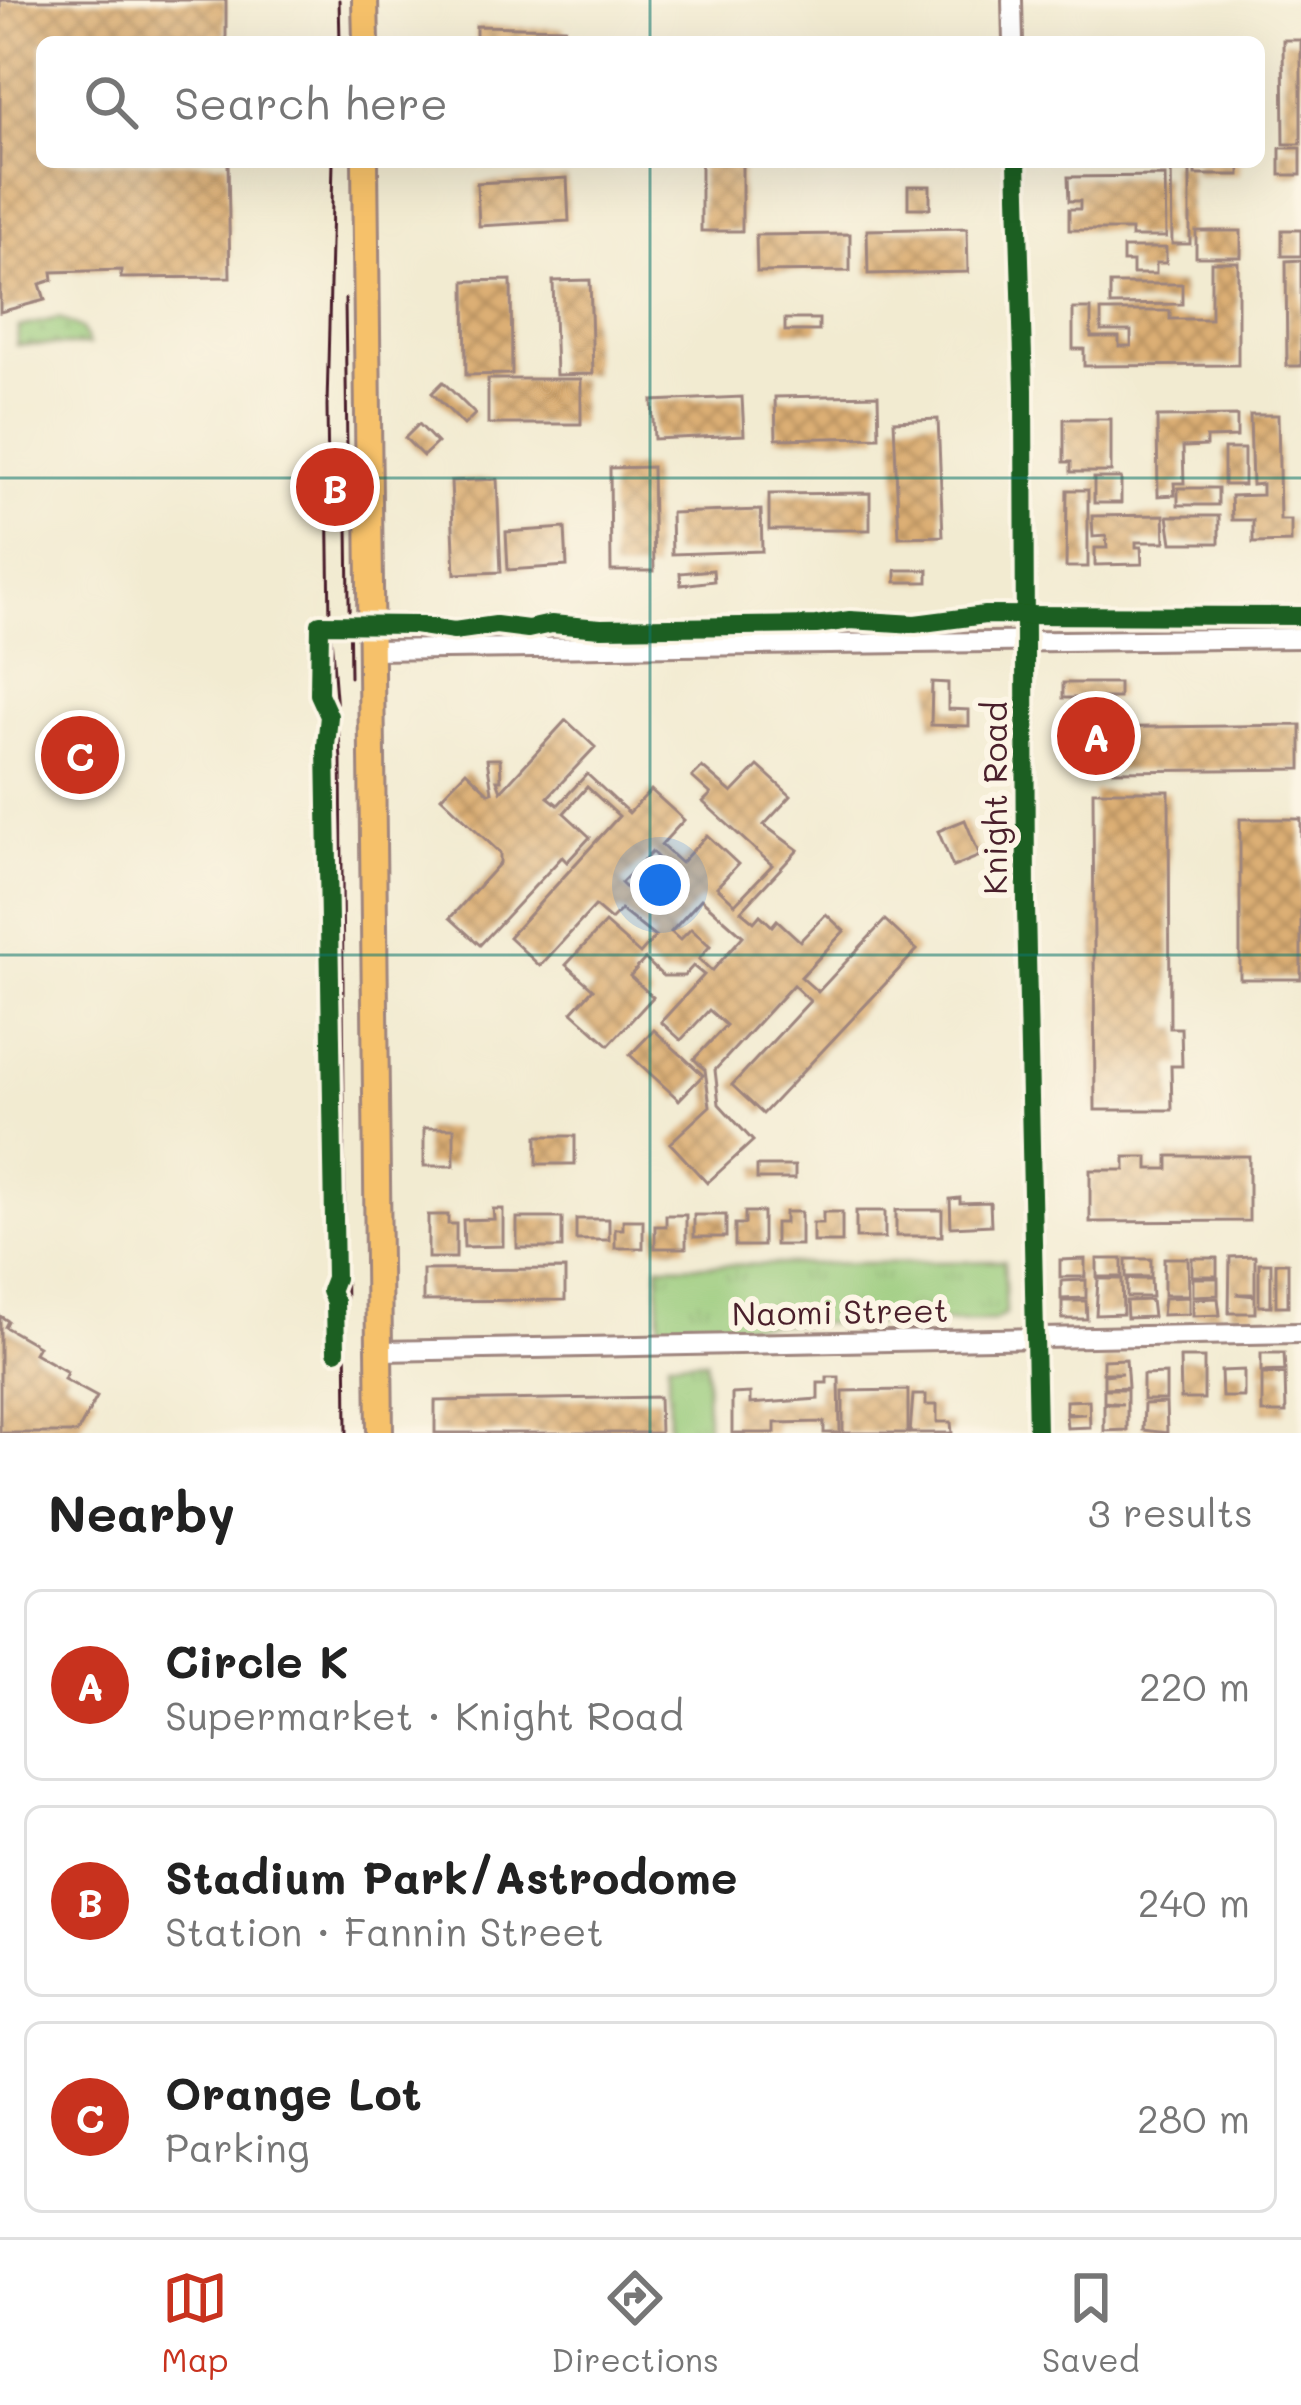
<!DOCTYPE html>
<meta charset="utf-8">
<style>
body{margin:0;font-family:Mali,sans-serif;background:#f6f6f6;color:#222}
.you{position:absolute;left:660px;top:885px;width:42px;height:42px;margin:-30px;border:9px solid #fff;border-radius:50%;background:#1a73e8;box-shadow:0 0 0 18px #1a73e833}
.badge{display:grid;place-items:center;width:78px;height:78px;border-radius:50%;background:#c8321e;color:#fff;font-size:39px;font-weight:700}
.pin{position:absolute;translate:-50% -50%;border:6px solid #fff;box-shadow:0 3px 12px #0006}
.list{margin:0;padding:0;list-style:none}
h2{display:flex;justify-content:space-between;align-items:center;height:156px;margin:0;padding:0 48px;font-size:51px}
h2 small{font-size:39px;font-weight:400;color:#767676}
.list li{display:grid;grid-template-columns:78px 1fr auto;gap:36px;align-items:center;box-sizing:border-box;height:192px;margin:0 24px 24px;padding:0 24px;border:3px solid #e0e0e0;border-radius:18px}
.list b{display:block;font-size:45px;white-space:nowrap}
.list p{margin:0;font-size:39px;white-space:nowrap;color:#767676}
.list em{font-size:39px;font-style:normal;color:#767676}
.icon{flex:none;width:66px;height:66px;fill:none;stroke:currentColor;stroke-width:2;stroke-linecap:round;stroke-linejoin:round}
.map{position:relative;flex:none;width:1301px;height:1433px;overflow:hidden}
.search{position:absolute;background:#fff;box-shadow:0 12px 48px #0002;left:36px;right:36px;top:36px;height:132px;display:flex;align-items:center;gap:30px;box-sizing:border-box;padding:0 42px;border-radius:18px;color:#767676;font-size:45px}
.sheet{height:804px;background:#fff}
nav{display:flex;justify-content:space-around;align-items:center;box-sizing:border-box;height:168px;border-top:3px solid #e0e0e0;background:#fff;font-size:33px;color:#767676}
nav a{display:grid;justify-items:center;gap:6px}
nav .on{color:#c8321e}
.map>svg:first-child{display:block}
.grass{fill:url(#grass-tufts);stroke:#717452;stroke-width:3}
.garden{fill:url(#garden-dots);stroke:#717452;stroke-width:3}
.building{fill:url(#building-cross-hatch);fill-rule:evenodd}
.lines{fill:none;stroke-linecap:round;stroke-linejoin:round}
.minor-casing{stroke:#9e857e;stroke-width:24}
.major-casing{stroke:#9e857e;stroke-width:30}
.minor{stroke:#fff;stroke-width:18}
.major{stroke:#f6c16b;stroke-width:24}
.tram{stroke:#4a1f2b;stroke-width:3}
.cycleway-casing{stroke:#fcf5e5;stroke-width:26}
.cycleway{stroke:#1b5e20;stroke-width:18}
.grid{fill:none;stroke:#0f766e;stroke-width:3;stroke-opacity:0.55}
.labels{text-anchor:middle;stroke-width:12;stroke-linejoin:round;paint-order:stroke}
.street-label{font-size:33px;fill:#4a1f2b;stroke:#fcf5e5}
</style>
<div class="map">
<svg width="1301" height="1433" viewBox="0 0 1301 1433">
<defs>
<pattern id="grass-tufts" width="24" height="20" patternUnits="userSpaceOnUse" patternTransform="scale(3)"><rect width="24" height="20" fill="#98ca7a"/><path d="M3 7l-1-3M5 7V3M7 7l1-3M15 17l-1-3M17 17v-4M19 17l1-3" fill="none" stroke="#84ad6a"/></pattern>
<pattern id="garden-dots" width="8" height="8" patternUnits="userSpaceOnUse" patternTransform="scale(3)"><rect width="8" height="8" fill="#98ca7a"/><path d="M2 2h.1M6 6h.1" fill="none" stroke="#84ad6a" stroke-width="1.8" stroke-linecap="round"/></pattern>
<pattern id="building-cross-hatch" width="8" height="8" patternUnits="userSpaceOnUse" patternTransform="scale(3)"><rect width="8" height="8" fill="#dcaf74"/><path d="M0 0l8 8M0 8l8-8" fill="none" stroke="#b48e5f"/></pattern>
</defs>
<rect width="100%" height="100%" fill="#fcf5e5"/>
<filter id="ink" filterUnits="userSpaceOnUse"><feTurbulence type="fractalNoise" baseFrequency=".00833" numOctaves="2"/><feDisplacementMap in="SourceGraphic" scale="24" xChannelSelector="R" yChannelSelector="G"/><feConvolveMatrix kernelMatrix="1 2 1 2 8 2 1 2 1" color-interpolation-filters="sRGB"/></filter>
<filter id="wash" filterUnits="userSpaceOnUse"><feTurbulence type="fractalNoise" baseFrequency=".004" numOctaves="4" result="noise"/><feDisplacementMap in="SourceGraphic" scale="48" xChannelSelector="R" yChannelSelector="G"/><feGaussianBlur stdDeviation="2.7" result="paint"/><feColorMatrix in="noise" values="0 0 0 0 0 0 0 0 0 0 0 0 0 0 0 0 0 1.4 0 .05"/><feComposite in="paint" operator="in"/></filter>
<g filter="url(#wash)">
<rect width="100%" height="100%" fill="#f2ebd1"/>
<!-- grass -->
<g class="grass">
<polygon points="1004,1261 1006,1314 994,1321 660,1326 658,1266"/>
<polygon points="706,1360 707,1433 669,1433 668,1361"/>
</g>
<!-- garden -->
<polygon class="garden" points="59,318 82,329 89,345 16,345 19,327"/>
<g id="blocks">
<!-- building -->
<g class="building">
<polygon points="0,0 226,0 226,42 42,42 42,162 228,162 230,277 121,278 121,270 52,272 53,280 40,284 45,300 0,312"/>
<polygon points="476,26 565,28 565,42 476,42"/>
<polygon points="1283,40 1301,40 1301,144 1284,144"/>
<rect x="1280" y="148" width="21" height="27"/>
<rect x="701" y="162" width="41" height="69"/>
<rect x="1195" y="162" width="45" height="13"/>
<polygon points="1171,163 1190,163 1190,244 1172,244"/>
<polygon points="1165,176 1166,237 1131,237 1131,230 1069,230 1069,209 1080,209 1080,201 1069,201 1068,177"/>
<polygon points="567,178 569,221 479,226 477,183"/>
<rect x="908" y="186" width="22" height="22"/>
<polygon points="967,228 968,272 868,274 867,230"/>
<rect x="1282" y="230" width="19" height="26"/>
<rect x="1196" y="231" width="45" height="26"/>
<polygon points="850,234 850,271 757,272 756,235"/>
<polygon points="1123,248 1166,248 1166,263 1156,263 1156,274 1133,274 1133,262 1123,262"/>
<polygon points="1301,260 1301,366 1287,366 1286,261"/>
<polygon points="1211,262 1238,262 1238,365 1084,366 1084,349 1073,349 1073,309 1091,309 1091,337 1119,337 1119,346 1131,346 1131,331 1101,331 1101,311 1170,311 1170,319 1211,319"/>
<polygon points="511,280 512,374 466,375 465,281"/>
<polygon points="590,280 593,374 556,375 553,281"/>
<polygon points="1110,284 1182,284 1182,304 1110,305"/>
<rect x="785" y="319" width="34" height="12"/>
<rect x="488" y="379" width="93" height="45"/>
<polygon points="443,382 475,414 464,425 432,393"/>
<polygon points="878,395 879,437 776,439 775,397"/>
<polygon points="742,397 744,435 654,439 652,401"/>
<polygon points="1250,415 1278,415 1280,520 1291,520 1291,542 1253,543 1253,520 1232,520 1231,496 1262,495 1262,484 1252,485"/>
<polygon points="1237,416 1237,437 1206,438 1206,446 1183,447 1184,483 1174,483 1175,495 1158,496 1157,417"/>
<polygon points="938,419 943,536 899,537 894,421"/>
<polygon points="1064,419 1111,419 1111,472 1071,472 1071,462 1064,462"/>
<polygon points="419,424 437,443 423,456 405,438"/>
<rect x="1224" y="449" width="20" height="36"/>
<polygon points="652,467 654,571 611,571 610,468"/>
<rect x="1094" y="478" width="27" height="25"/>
<polygon points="497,479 501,572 455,574 451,481"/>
<rect x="1178" y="488" width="40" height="17"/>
<polygon points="1067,490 1088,490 1088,567 1066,567"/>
<polygon points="870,493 870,530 769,530 769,494"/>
<polygon points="761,510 762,551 672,554 671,513"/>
<polygon points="1164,515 1165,542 1136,542 1136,547 1141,547 1142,564 1095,565 1095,548 1107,548 1106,536 1093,537 1092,516"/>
<polygon points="1168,516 1219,516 1219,543 1172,543"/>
<polygon points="565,528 567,566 508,570 506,532"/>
<polygon points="713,570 714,581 681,585 680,573"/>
<rect x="896" y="570" width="32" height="12"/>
<polygon points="932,682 948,683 948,709 969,710 969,726 931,725"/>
<rect x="1063" y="683" width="56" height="15"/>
<path d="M566,720L595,747L548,797L558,805L587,774L629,813L651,790L684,820L661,845L681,863L707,835L738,864L717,887L735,904L772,865L703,802L711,794L692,777L702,767L732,793L758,766L791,796L764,825L798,850L741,911L754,922L760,915L772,926L777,920L800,941L826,914L844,931L801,977L818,992L885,920L917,950L763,1114L732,1085L810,1001L793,985L715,1070L719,1104L753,1141L707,1183L670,1143L710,1106L705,1070L694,1059L726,1025L709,1010L681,1040L661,1022L704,975L693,966L684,976H663L645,959L630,976L653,997L609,1045L572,1012L593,989L566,965L605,923L640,954L655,937L621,910L611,920L595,906L540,966L509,937L619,816L587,787L564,813L590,837L567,862L562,857L480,945L450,918L500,863V853L441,797L466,771L489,793L492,792L487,759H500L501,780H497L501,791ZM652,852L671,871L640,902L621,883ZM701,899L743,936L712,971L699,959L710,946L691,929L680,940L671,932Z"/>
<polygon points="1301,725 1301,769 1114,771 1114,760 1081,761 1081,728"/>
<polygon points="1093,791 1169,791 1170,1028 1181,1028 1182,1066 1171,1066 1172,1110 1095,1110"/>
<rect x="1240" y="819" width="61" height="160"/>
<polygon points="965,820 980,856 953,867 938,831"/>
<polygon points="654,1030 703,1075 679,1100 630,1055"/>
<rect x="424" y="1128" width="30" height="38"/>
<rect x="537" y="1136" width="38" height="28"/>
<polygon points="1168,1156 1249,1156 1249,1221 1090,1222 1090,1170 1125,1170 1125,1157 1148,1157 1148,1169 1168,1169"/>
<rect x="757" y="1166" width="38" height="13"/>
<polygon points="960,1198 960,1203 990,1202 991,1225 951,1227 950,1199"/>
<polygon points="493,1209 503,1209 503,1246 464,1247 463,1220 494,1219"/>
<rect x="896" y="1210" width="46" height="26"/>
<rect x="856" y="1211" width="29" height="27"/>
<polygon points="745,1212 763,1212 763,1246 735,1246 735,1224 745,1224"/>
<polygon points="785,1212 801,1212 801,1245 775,1245 775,1223 785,1223"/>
<polygon points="823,1212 842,1212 842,1242 813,1242 813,1223 823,1223"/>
<polygon points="428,1215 448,1215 448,1224 456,1224 456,1258 428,1258"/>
<polygon points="666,1215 686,1215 686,1248 655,1248 655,1226 666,1226"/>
<rect x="694" y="1215" width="32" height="22"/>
<rect x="517" y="1218" width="45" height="30"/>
<rect x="576" y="1219" width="33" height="21"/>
<polygon points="623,1220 643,1220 643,1248 615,1248 615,1229 623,1229"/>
<polygon points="1255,1256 1255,1294 1236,1294 1255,1296 1255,1313 1229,1313 1230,1257"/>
<polygon points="1164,1258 1188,1258 1189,1295 1164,1295"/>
<rect x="1192" y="1258" width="25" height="18"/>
<polygon points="1085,1259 1085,1277 1060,1277 1060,1260"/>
<rect x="1097" y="1259" width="25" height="18"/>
<rect x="1126" y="1259" width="25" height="18"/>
<rect x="1259" y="1263" width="12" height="43"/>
<rect x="1276" y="1263" width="12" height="43"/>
<polygon points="565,1269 565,1300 423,1301 423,1270"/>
<polygon points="1193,1278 1218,1278 1218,1295 1193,1296"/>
<polygon points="1098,1279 1122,1279 1123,1314 1096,1315"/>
<polygon points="1127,1279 1151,1279 1152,1297 1127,1297"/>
<polygon points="1086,1280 1086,1298 1061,1299 1061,1281"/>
<polygon points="1189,1297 1189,1314 1162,1315 1164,1298"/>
<polygon points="1218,1298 1220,1315 1193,1316 1193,1299"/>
<polygon points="1151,1300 1153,1317 1127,1318 1126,1301"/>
<polygon points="1062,1301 1086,1301 1087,1319 1062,1319"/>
<polygon points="0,1316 8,1321 5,1327 38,1346 34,1353 67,1372 64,1379 97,1397 77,1433 0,1433"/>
<polygon points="1261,1353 1284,1353 1285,1371 1261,1372"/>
<polygon points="1180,1358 1204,1358 1204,1399 1181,1399"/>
<polygon points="1126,1359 1128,1387 1104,1388 1104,1375 1122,1373 1103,1373 1103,1360"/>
<polygon points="1244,1370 1244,1397 1222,1397 1221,1371"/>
<polygon points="1166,1374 1166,1400 1143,1400 1143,1375"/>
<polygon points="1262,1374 1285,1374 1286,1413 1262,1413"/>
<polygon points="827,1377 839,1377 840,1433 824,1433 824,1422 775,1423 775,1433 732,1433 732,1394 750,1393 750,1404 818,1399 818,1383 827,1383"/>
<polygon points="1104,1389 1127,1389 1127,1430 1104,1431 1104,1404 1123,1404 1104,1402"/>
<polygon points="908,1390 908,1433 843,1433 843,1391"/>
<polygon points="913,1395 926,1395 926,1405 937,1405 937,1422 951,1422 952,1433 910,1433"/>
<polygon points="659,1397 660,1433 435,1433 435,1401"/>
<polygon points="1089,1400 1090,1427 1067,1428 1066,1415 1085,1414 1066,1413 1066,1401"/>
<polygon points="1166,1403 1167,1433 1143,1430 1144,1404"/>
</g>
</g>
</g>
<g filter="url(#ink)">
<use href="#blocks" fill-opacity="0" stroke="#9e857e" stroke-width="3"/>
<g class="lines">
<defs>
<g id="minor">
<polyline points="1012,0 1013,42"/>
<polyline points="1017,162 1024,390 1026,907 1037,1433"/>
<polyline points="369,650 1301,638"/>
<polyline points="381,1351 1301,1333"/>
</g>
<g id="major">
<polyline points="365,0 366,42"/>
<polyline points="365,162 380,1433"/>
</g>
</defs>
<!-- minor casing -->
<use href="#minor" class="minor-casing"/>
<!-- major casing -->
<use href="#major" class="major-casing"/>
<!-- minor -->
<use href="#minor" class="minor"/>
<!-- major -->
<use href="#major" class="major"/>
<!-- tram -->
<g class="tram">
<polyline points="339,0 340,42"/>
<polyline points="333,162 327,406 330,623 341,760 347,1433"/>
<polyline points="345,299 350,677"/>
</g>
<defs>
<g id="cycleway">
<polyline points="1017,162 1024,390 1026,907 1037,1433"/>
<polyline points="336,1351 335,1302 330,1291 335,1278 326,746 329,716 319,694 320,624 415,625 454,631 496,625 528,629 551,624 601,628 816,625 850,620 915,624 985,615 1301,616"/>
</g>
</defs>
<!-- cycleway casing -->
<use href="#cycleway" class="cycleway-casing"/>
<!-- cycleway -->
<use href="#cycleway" class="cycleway"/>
</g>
</g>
<!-- grid -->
<path class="grid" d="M650,0V42M650,162V1433M0,478H1301M0,955H1301"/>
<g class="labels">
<!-- street labels -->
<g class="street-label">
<text transform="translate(995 798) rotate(-90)" y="12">Knight Road</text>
<text transform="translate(840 1312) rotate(-1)" y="12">Naomi Street</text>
</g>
</g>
</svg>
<div class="you"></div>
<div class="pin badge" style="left:1096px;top:736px">A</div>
<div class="pin badge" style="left:335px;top:487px">B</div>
<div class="pin badge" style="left:80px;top:755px">C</div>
<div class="search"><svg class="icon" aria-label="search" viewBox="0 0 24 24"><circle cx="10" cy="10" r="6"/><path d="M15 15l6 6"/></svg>Search here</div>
</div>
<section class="sheet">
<h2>Nearby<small>3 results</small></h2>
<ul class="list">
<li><span class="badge">A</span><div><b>Circle K</b><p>Supermarket · Knight Road</p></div><em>220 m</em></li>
<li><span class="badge">B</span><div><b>Stadium Park/Astrodome</b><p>Station · Fannin Street</p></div><em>240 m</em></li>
<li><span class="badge">C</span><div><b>Orange Lot</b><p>Parking</p></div><em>280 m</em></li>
</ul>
</section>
<nav>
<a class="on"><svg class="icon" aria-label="map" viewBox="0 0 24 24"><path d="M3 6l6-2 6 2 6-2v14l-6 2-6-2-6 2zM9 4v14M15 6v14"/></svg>Map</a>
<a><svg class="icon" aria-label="directions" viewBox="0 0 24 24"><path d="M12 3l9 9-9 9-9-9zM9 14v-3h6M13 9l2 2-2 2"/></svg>Directions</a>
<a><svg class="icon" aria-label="saved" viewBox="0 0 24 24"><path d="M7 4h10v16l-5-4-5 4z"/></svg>Saved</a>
</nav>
